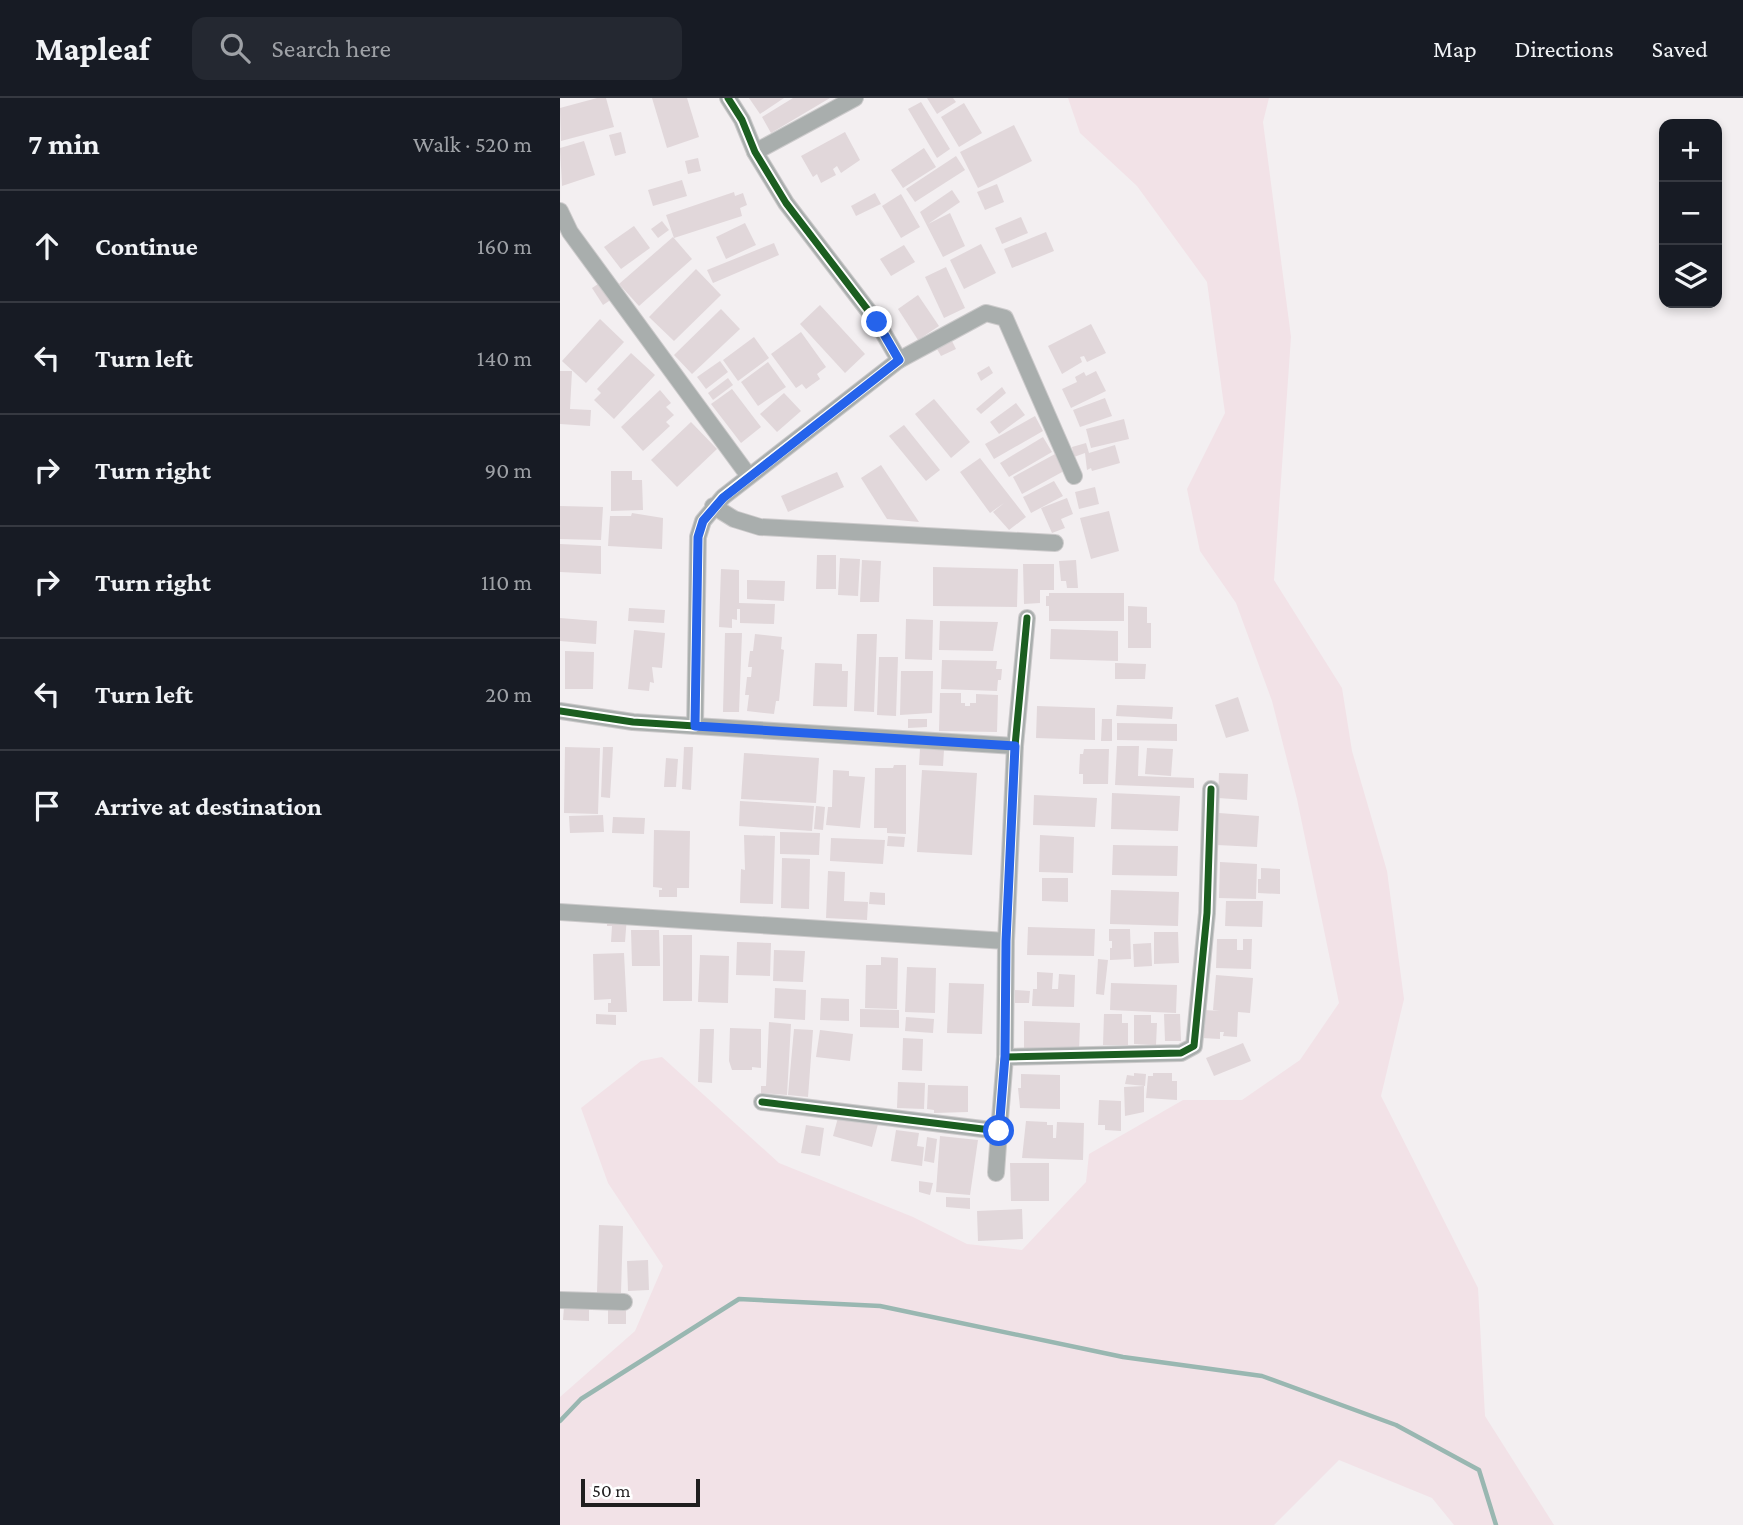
<!DOCTYPE html>
<meta charset="utf-8">
<style>
body{margin:0;font-family:"Crimson Pro",serif;background:#242831;color:#f1f3f6}
.controls{position:absolute;right:21px;top:21px;display:grid;overflow:hidden;border-radius:14px;box-shadow:0 4px 10px #0003}
.controls button{width:63px;height:63px;display:grid;place-items:center;padding:0;border:0;border-bottom:2px solid #363941;background:#171b24;color:#f1f3f6;font:35px sans-serif}
.scale{position:absolute;left:21px;bottom:18px;width:119px;box-sizing:border-box;padding-left:7px;border:4px solid #201e1f;border-top:0;font-size:19px;line-height:24px;white-space:nowrap;color:#201e1f;-webkit-text-stroke:5px #fff;paint-order:stroke}
.stop{position:absolute;width:21px;height:21px;margin:-16px;border:5px solid #2563eb;border-radius:50%;background:#fff}
.stop.end{background:#2563eb;border-color:#fff;box-shadow:0 2px 7px #0008}
.list{margin:0;padding:0;list-style:none}
h2{display:flex;justify-content:space-between;align-items:center;height:91px;margin:0;padding:0 28px;font-size:30px}
h2 small{font-size:23px;font-weight:400;color:#9ea1a6}
.list li{display:grid;grid-template-columns:46px 1fr auto;gap:21px;align-items:center;box-sizing:border-box;height:112px;padding:0 28px;border-top:2px solid #363941}
.list b{display:block;font-size:26px;white-space:nowrap}
.list em{font-size:23px;font-style:normal;color:#9ea1a6}
.icon{flex:none;width:38px;height:38px;fill:none;stroke:currentColor;stroke-width:2;stroke-linecap:round;stroke-linejoin:round}
.map{position:relative;flex:none;width:1183px;height:1427px;overflow:hidden}
header{display:flex;align-items:center;gap:42px;box-sizing:border-box;height:98px;padding:0 35px;background:#171b24;border-bottom:2px solid #363941}
header strong{font-size:33px}
nav{display:flex;gap:38px;margin-inline-start:auto;font-size:24px}
.search{width:490px;height:63px;background:#242831;display:flex;align-items:center;gap:18px;box-sizing:border-box;padding:0 24px;border-radius:14px;color:#9ea1a6;font-size:26px}
main{display:flex}
aside{flex:1;background:#171b24}
.map>svg:first-child{display:block}
.green{fill:#f2e2e7}
.lines{fill:none;stroke-linecap:round;stroke-linejoin:round}
.stream{stroke:#99b7b1;stroke-width:4.5}
.building{fill:#e1d7da}
.street-casing{stroke:#cccacb;stroke-width:18}
.street{stroke:#a9aead;stroke-width:16}
.cycleway-casing{stroke:#fff;stroke-width:11}
.cycleway{stroke:#1b5e20;stroke-width:7}
.route{stroke:#2563eb;stroke-width:9}
</style>
<header>
<strong>Mapleaf</strong>
<div class="search"><svg class="icon" aria-label="search" viewBox="0 0 24 24"><circle cx="10" cy="10" r="6"/><path d="M15 15l6 6"/></svg>Search here</div>
<nav><a>Map</a><a>Directions</a><a>Saved</a></nav>
</header>
<main>
<aside>
<h2>7 min<small>Walk · 520 m</small></h2>
<ul class="list">
<li><svg class="icon" aria-label="ahead" viewBox="0 0 24 24"><path d="M12 20V5M6 11l6-6 6 6"/></svg><div><b>Continue</b></div><em>160 m</em></li>
<li><svg class="icon" aria-label="left" viewBox="0 0 24 24"><path d="M17 20v-9H6M10 6l-5 5 5 5"/></svg><div><b>Turn left</b></div><em>140 m</em></li>
<li><svg class="icon" aria-label="right" viewBox="0 0 24 24"><path d="M7 20v-9h11M14 6l5 5-5 5"/></svg><div><b>Turn right</b></div><em>90 m</em></li>
<li><svg class="icon" aria-label="right" viewBox="0 0 24 24"><path d="M7 20v-9h11M14 6l5 5-5 5"/></svg><div><b>Turn right</b></div><em>110 m</em></li>
<li><svg class="icon" aria-label="left" viewBox="0 0 24 24"><path d="M17 20v-9H6M10 6l-5 5 5 5"/></svg><div><b>Turn left</b></div><em>20 m</em></li>
<li><svg class="icon" aria-label="arrive" viewBox="0 0 24 24"><path d="M6 21V4h12l-3 4 3 4H6"/></svg><div><b>Arrive at destination</b></div></li>
</ul>
</aside>
<div class="map">
<svg width="1183" height="1427" viewBox="0 0 1183 1427">
<rect width="100%" height="100%" fill="#f3eff1"/>
<!-- green -->
<polygon class="green" points="508,0 709,0 703,24 731,239 714,482 782,590 792,653 827,773 844,901 821,998 918,1190 925,1318 994,1427 894,1427 872,1400 779,1362 714,1427 0,1427 0,1299 75,1233 103,1168 48,1085 21,1010 81,963 102,959 219,1065 353,1119 407,1146 462,1152 526,1084 529,1056 623,1002 682,1002 740,962 779,905 737,701 712,603 676,505 640,453 627,391 665,315 647,184 577,88 520,35"/>
<g class="lines">
<!-- stream -->
<polyline class="stream" points="0,1323 21,1301 179,1201 320,1208 563,1259 702,1278 836,1327 919,1372 936,1427"/>
</g>
<!-- building -->
<g class="building">
<polygon points="37,0 46,0 54,29 1,43 0,10"/>
<polygon points="92,0 127,0 139,39 107,50"/>
<polygon points="189,0 224,0 200,16"/>
<polygon points="233,0 270,0 211,35 202,19"/>
<polygon points="367,0 393,0 396,4 377,16"/>
<polygon points="361,4 390,51 377,60 348,11"/>
<polygon points="404,5 422,35 399,49 381,19"/>
<polygon points="454,27 472,63 418,90 400,54"/>
<polygon points="61,34 66,55 55,58 49,37"/>
<polygon points="285,34 300,62 281,75 277,68 273,71 276,77 261,85 257,76 253,79 241,58"/>
<polygon points="24,43 35,77 2,88 0,50"/>
<polygon points="364,50 376,69 343,90 331,72"/>
<polygon points="396,58 405,72 355,104 346,91"/>
<polygon points="138,60 141,73 128,76 125,63"/>
<polygon points="122,82 127,98 93,108 88,92"/>
<polygon points="437,86 444,104 425,112 417,94"/>
<polygon points="392,92 400,104 368,126 390,115 405,148 383,159 360,114"/>
<polygon points="174,94 175,98 183,95 187,107 180,110 182,118 114,140 106,117"/>
<polygon points="315,95 321,106 296,118 291,108"/>
<polygon points="341,96 360,129 341,140 322,108"/>
<polygon points="461,119 468,135 442,146 435,130"/>
<polygon points="102,123 109,132 98,140 91,131"/>
<polygon points="185,125 196,147 166,161 156,139"/>
<polygon points="74,128 90,150 61,171 44,149"/>
<polygon points="486,134 494,153 452,170 444,151"/>
<polygon points="113,139 132,161 79,208 59,186"/>
<polygon points="214,145 219,157 153,185 147,172"/>
<polygon points="421,146 436,175 404,191 390,162"/>
<polygon points="344,147 355,164 331,178 320,161"/>
<polygon points="386,169 405,210 384,220 365,179"/>
<polygon points="136,171 161,197 114,243 89,219"/>
<polygon points="41,184 52,201 43,207 32,190"/>
<polygon points="358,197 379,228 358,242 338,211"/>
<polygon points="260,207 305,256 285,275 240,226"/>
<polygon points="161,211 180,231 132,276 114,257"/>
<polygon points="40,221 64,244 26,285 2,263"/>
<polygon points="531,226 546,255 527,264 524,258 520,259 522,264 502,276 488,248"/>
<polygon points="241,234 266,269 257,276 260,281 246,291 242,286 236,290 211,256"/>
<polygon points="194,239 209,260 178,283 163,262"/>
<polygon points="392,243 396,251 381,258 377,251"/>
<polygon points="71,255 95,277 54,321 34,302 41,295 37,291"/>
<polygon points="160,263 168,274 146,291 137,279"/>
<polygon points="208,264 226,289 198,308 181,284"/>
<polygon points="429,268 433,275 421,283 417,275"/>
<polygon points="0,273 12,273 10,311 31,312 30,328 0,326"/>
<polygon points="536,273 546,293 511,310 502,291 517,284 515,279 524,274 526,278"/>
<polygon points="168,280 173,287 153,302 148,295"/>
<polygon points="442,289 446,295 421,316 416,311"/>
<polygon points="172,291 201,329 181,345 151,306"/>
<polygon points="100,292 111,305 106,309 114,317 106,324 110,328 83,353 61,329"/>
<polygon points="224,295 241,313 217,334 200,316"/>
<polygon points="545,300 552,318 520,329 513,312"/>
<polygon points="374,301 410,344 391,360 355,316"/>
<polygon points="456,305 465,317 439,336 430,324"/>
<polygon points="475,318 483,333 434,361 425,346"/>
<polygon points="564,321 569,341 531,350 526,331"/>
<polygon points="131,324 157,351 117,389 91,362"/>
<polygon points="344,327 380,372 366,383 329,338"/>
<polygon points="483,339 492,354 449,379 440,365"/>
<polygon points="526,345 529,355 555,347 560,365 532,373 531,370 527,372 525,355 514,359 512,349"/>
<polygon points="495,356 504,373 462,396 453,379"/>
<polygon points="420,360 466,419 449,432 433,414 444,405 430,415 400,374"/>
<polygon points="321,367 359,424 327,421 301,380"/>
<polygon points="51,373 72,373 72,382 82,382 83,412 51,413"/>
<polygon points="277,374 284,389 228,414 221,398"/>
<polygon points="494,383 503,398 471,415 463,399"/>
<polygon points="535,389 539,406 519,411 515,394"/>
<polygon points="507,400 513,416 501,421 505,430 492,435 481,410"/>
<polygon points="0,408 43,409 41,442 0,441"/>
<polygon points="549,413 559,453 531,461 520,420"/>
<polygon points="72,415 103,420 102,451 48,448 50,418 71,418"/>
<polygon points="0,446 41,448 41,476 0,474"/>
<polygon points="257,457 276,457 276,491 256,491"/>
<polygon points="280,460 300,461 298,498 278,497"/>
<polygon points="302,462 321,463 319,504 300,504"/>
<polygon points="516,462 518,490 507,490 506,483 501,483 499,463"/>
<polygon points="463,466 494,466 494,492 480,492 480,505 464,506"/>
<polygon points="373,469 458,471 457,509 373,508"/>
<polygon points="161,471 179,472 179,505 215,506 214,526 180,525 180,511 177,511 177,522 172,521 172,530 159,529"/>
<polygon points="187,482 225,483 224,503 187,501"/>
<polygon points="489,495 564,495 564,523 489,523 489,508 486,508 486,498 489,498"/>
<polygon points="568,508 587,509 587,525 591,525 591,550 568,550"/>
<polygon points="69,510 105,512 104,525 68,523"/>
<polygon points="0,520 37,523 36,546 0,543"/>
<polygon points="346,521 373,522 372,562 345,561"/>
<polygon points="380,523 438,524 433,553 379,552"/>
<polygon points="491,531 558,533 558,563 490,561"/>
<polygon points="74,532 105,535 102,570 92,569 94,585 90,584 89,593 68,591"/>
<polygon points="165,535 182,535 179,614 163,614"/>
<polygon points="195,536 222,539 221,551 224,552 219,603 216,603 214,616 187,613 189,597 185,597 187,579 191,579 192,569 188,569 190,553 193,553"/>
<polygon points="297,536 317,536 314,614 294,613"/>
<polygon points="5,553 34,554 33,591 5,591"/>
<polygon points="319,559 338,559 336,618 317,617"/>
<polygon points="382,562 437,563 436,571 442,571 441,582 438,582 437,593 381,591"/>
<polygon points="255,565 282,566 282,573 288,573 287,609 253,608"/>
<polygon points="555,565 586,566 585,581 555,581"/>
<polygon points="341,573 373,573 372,615 340,617"/>
<polygon points="380,595 401,595 401,605 405,605 405,608 410,608 410,605 416,605 416,596 438,597 437,634 379,633"/>
<polygon points="678,599 689,633 666,640 655,607"/>
<polygon points="557,607 613,609 612,621 556,618"/>
<polygon points="477,608 535,610 535,642 476,640"/>
<polygon points="348,621 367,621 367,629 348,630"/>
<polygon points="542,621 552,621 552,643 541,643"/>
<polygon points="557,625 617,626 617,643 557,642"/>
<polygon points="557,648 579,648 578,678 634,680 634,690 555,687"/>
<polygon points="5,649 40,650 38,716 4,715"/>
<polygon points="43,649 53,649 50,700 41,699"/>
<polygon points="124,649 133,649 131,692 122,691"/>
<polygon points="587,650 613,651 611,678 585,676"/>
<polygon points="360,651 384,652 383,668 359,667"/>
<polygon points="524,651 549,651 548,686 523,686 523,676 519,676 520,656 523,656"/>
<polygon points="184,655 259,660 256,705 181,701"/>
<polygon points="106,660 118,661 116,689 104,689"/>
<polygon points="334,667 346,667 346,736 327,735 327,730 314,730 315,670 333,670"/>
<polygon points="273,672 289,673 289,678 305,679 300,730 266,727 268,709 272,709"/>
<polygon points="362,672 417,675 412,757 357,754"/>
<polygon points="659,675 688,676 687,702 658,700"/>
<polygon points="552,695 620,698 618,733 551,731"/>
<polygon points="474,697 537,700 535,729 473,727"/>
<polygon points="180,703 254,708 252,733 179,728"/>
<polygon points="256,708 265,709 263,732 254,731"/>
<polygon points="659,715 699,718 697,749 657,747"/>
<polygon points="43,717 44,734 10,735 9,718"/>
<polygon points="53,719 85,720 84,736 52,735"/>
<polygon points="94,732 130,733 129,790 117,790 117,799 99,799 99,792 102,792 102,790 93,789"/>
<polygon points="220,734 260,735 259,757 220,756"/>
<polygon points="184,737 215,738 213,806 180,805 181,771 185,772"/>
<polygon points="480,737 514,739 513,775 479,774"/>
<polygon points="328,738 345,739 344,749 327,748"/>
<polygon points="271,740 325,742 323,766 270,763"/>
<polygon points="553,747 618,748 617,778 552,777"/>
<polygon points="222,760 250,761 249,811 221,810"/>
<polygon points="660,764 697,766 696,801 659,800"/>
<polygon points="701,770 720,771 720,796 698,795 698,781 701,781"/>
<polygon points="268,773 285,774 284,803 308,804 307,822 266,820"/>
<polygon points="482,780 508,780 508,804 482,803"/>
<polygon points="551,792 619,794 618,828 550,826"/>
<polygon points="310,794 325,795 325,807 309,806"/>
<polygon points="666,803 703,803 702,829 665,828"/>
<polygon points="47,817 67,818 65,844 51,844 52,828 47,828"/>
<polygon points="468,829 535,831 534,858 467,857"/>
<polygon points="549,831 570,831 571,861 550,862 550,850 552,850 552,843 549,843"/>
<polygon points="71,832 99,832 100,868 72,868"/>
<polygon points="594,834 618,834 619,865 594,866"/>
<rect x="103" y="837" width="29" height="66"/>
<polygon points="657,841 677,841 677,852 683,852 683,841 692,841 691,871 656,870"/>
<polygon points="177,844 211,845 210,878 176,877"/>
<polygon points="591,845 592,868 574,869 573,846"/>
<polygon points="214,852 245,853 243,884 213,883"/>
<polygon points="64,855 67,914 48,914 48,905 51,905 51,901 34,902 33,856"/>
<polygon points="140,857 169,858 168,905 138,904"/>
<polygon points="321,859 338,860 337,911 305,910 306,867 321,867"/>
<polygon points="538,861 548,862 544,897 536,896"/>
<polygon points="347,869 376,870 375,915 345,914"/>
<polygon points="477,874 493,875 492,891 498,891 499,876 515,877 514,909 472,908 473,891 477,891"/>
<polygon points="656,877 693,880 690,915 678,914 677,939 663,938 664,934 660,934 660,941 642,940 644,912 660,913 653,912"/>
<polygon points="389,885 424,886 422,936 387,935"/>
<polygon points="551,885 617,887 616,915 550,912"/>
<polygon points="215,890 246,892 245,922 214,920"/>
<polygon points="455,892 470,893 469,905 455,905"/>
<polygon points="261,900 289,901 289,923 260,922"/>
<polygon points="300,911 339,912 339,930 300,929"/>
<polygon points="36,916 56,917 56,927 36,926"/>
<polygon points="544,916 562,916 562,925 568,925 568,947 543,947"/>
<polygon points="604,916 620,916 621,943 605,943"/>
<polygon points="574,917 591,917 591,925 597,925 596,947 574,946"/>
<polygon points="346,919 374,921 373,935 345,933"/>
<polygon points="464,923 520,925 519,953 464,951"/>
<polygon points="209,924 231,926 227,997 201,995 201,988 206,988"/>
<polygon points="170,930 201,931 201,970 192,969 192,972 172,972 169,963"/>
<polygon points="140,931 154,931 152,985 138,984"/>
<polygon points="234,931 253,932 248,999 228,997"/>
<polygon points="260,932 293,936 290,963 256,959"/>
<polygon points="343,940 363,941 362,973 342,972"/>
<polygon points="683,945 691,963 654,978 646,960"/>
<polygon points="574,975 586,976 585,988 565,986 567,977 574,978"/>
<polygon points="593,975 612,975 612,983 617,983 617,1002 586,1000 588,978 593,978"/>
<polygon points="461,976 500,977 500,1011 460,1010 458,990 461,990"/>
<polygon points="338,984 365,985 364,1011 337,1010"/>
<polygon points="368,987 408,988 408,1014 374,1015 374,1012 367,1011"/>
<polygon points="584,988 584,1014 565,1018 564,989"/>
<polygon points="539,1002 561,1003 561,1033 545,1032 545,1027 538,1027"/>
<polygon points="279,1016 318,1026 312,1049 273,1038"/>
<polygon points="466,1023 487,1024 487,1027 493,1027 493,1040 496,1040 497,1024 524,1025 523,1062 462,1060"/>
<polygon points="246,1027 264,1030 260,1058 241,1055"/>
<polygon points="336,1032 359,1035 357,1048 364,1049 362,1068 331,1063"/>
<polygon points="380,1038 418,1042 410,1097 376,1094"/>
<polygon points="367,1039 377,1041 374,1065 364,1063"/>
<polygon points="450,1065 489,1065 489,1103 451,1103"/>
<polygon points="359,1083 373,1085 370,1097 359,1094"/>
<polygon points="386,1099 410,1100 410,1111 386,1109"/>
<polygon points="462,1111 463,1141 418,1143 417,1113"/>
<polygon points="39,1127 63,1128 61,1195 37,1195"/>
<polygon points="88,1162 89,1192 68,1193 67,1163"/>
<rect x="48" y="1208" width="18" height="18"/>
<polygon points="4,1209 29,1211 29,1223 3,1222"/>
</g>
<g class="lines">
<defs>
<g id="street">
<polyline points="195,54 295,0"/>
<polyline points="0,113 10,134 188,377"/>
<polyline points="339,262 426,215 445,220 514,378"/>
<polyline points="153,408 174,421 200,429 495,445"/>
<polyline points="0,613 73,624 135,628 138,439 143,423 163,399 339,262 317,224 226,105 195,54 182,22 168,0"/>
<polyline points="135,628 455,648"/>
<polyline points="0,814 446,843"/>
<polyline points="445,959 621,955 634,948 647,815 651,691"/>
<polyline points="202,1004 439,1033 445,959 446,843 455,648 467,520"/>
<polyline points="436,1075 439,1033"/>
<polyline points="0,1202 64,1204"/>
</g>
</defs>
<!-- street casing -->
<use href="#street" class="street-casing"/>
<!-- street -->
<use href="#street" class="street"/>
<defs>
<g id="cycleway">
<polyline points="0,613 73,624 135,628 138,439 143,423 163,399 339,262 317,224 226,105 195,54 182,22 168,0"/>
<polyline points="445,959 621,955 634,948 647,815 651,691"/>
<polyline points="202,1004 439,1033 445,959 446,843 455,648 467,520"/>
</g>
</defs>
<!-- cycleway casing -->
<use href="#cycleway" class="cycleway-casing"/>
<!-- cycleway -->
<use href="#cycleway" class="cycleway"/>
</g>
<g class="lines">
<!-- route -->
<polyline class="route" points="317,224 339,262 163,400 143,423 138,439 135,628 455,648 446,843 445,958 439,1033"/>
</g>
</svg>
<div class="controls">
<button>+</button>
<button>−</button>
<button><svg class="icon" aria-label="layers" viewBox="0 0 24 24"><path d="M12 4l9 5-9 5-9-5zM3 14l9 5 9-5"/></svg></button>
</div>
<div class="scale">50 m</div>
<div class="stop" style="left:439px;top:1033px"></div>
<div class="stop end" style="left:317px;top:224px"></div>
</div>
</main>
